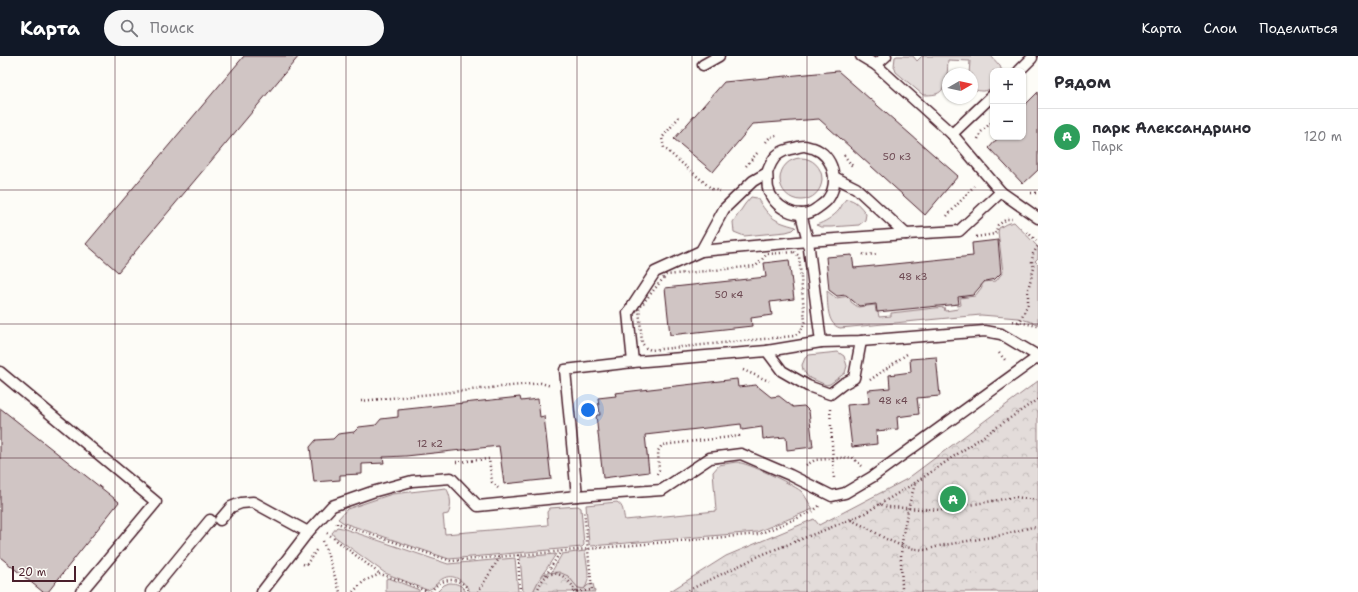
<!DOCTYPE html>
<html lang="ru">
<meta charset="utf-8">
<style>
body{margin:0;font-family:"Shantell Sans",sans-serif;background:#f7f7f7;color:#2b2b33}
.controls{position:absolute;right:12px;top:12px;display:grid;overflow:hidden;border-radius:8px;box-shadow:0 1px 3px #0004}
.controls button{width:36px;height:36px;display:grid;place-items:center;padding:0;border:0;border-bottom:1px solid #e1e1e2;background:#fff;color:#2b2b33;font:20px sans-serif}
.compass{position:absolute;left:942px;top:12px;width:36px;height:36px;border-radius:50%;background:#fff;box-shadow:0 1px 3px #0004;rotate:81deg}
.scale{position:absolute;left:12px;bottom:10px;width:64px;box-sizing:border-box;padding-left:4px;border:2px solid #4a1f2b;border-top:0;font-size:11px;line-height:14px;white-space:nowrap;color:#4a1f2b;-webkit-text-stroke:3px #fdfcf7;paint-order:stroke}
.you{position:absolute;left:588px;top:354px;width:14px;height:14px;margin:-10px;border:3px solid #fff;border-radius:50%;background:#1a73e8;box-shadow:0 0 0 6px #1a73e833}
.badge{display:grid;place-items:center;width:26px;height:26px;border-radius:50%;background:#111827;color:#fff;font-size:13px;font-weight:700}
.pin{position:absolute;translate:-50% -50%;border:2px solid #fff;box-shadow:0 1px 4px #0006}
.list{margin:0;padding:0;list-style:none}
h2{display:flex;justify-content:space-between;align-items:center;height:52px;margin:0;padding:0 16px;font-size:17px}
h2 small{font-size:13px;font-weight:400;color:#7c7c81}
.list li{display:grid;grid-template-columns:26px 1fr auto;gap:12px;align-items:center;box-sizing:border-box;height:56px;padding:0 16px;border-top:1px solid #e1e1e2}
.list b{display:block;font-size:15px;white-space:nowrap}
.list p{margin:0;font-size:13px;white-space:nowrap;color:#7c7c81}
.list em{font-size:13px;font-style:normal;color:#7c7c81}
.icon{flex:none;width:22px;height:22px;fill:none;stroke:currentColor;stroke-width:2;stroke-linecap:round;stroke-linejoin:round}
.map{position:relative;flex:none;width:1038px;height:536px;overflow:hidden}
header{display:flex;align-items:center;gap:24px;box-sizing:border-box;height:56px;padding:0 20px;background:#111827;color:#fff}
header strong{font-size:19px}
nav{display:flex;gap:22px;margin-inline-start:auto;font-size:14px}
.search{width:280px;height:36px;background:#f7f7f7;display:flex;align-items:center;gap:10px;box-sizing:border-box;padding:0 14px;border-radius:22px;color:#7c7c81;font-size:15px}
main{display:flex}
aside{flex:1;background:#fff}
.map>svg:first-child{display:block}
.grass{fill:#e3dcda;stroke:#967e82}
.park{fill:url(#park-crowns);stroke:#967e82}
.building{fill:#d0c5c4;stroke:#4a1f2b}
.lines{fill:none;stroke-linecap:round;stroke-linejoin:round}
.lane-casing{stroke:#4a1f2b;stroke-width:13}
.path{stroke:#4a1f2b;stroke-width:2.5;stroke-dasharray:1 3;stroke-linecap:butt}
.lane{stroke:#fdfcf7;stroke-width:10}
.grid{fill:none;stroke:#4a1f2b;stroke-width:1;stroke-opacity:0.55}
.labels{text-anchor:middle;stroke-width:3;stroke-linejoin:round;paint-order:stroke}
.number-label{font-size:10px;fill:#6c4851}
</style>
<header>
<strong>Карта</strong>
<div class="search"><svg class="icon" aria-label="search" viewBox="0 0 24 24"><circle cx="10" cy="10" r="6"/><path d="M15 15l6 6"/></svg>Поиск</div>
<nav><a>Карта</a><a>Слои</a><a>Поделиться</a></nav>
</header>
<main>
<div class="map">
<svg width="1038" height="536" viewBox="0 0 1038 536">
<defs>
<pattern id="park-crowns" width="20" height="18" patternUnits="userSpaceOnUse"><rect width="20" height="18" fill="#e3dcda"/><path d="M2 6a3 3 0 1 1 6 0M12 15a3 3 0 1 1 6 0" fill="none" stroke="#c4bcbb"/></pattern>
</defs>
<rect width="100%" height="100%" fill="#fdfcf7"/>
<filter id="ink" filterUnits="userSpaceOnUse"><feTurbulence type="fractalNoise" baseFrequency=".025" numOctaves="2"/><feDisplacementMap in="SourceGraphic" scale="8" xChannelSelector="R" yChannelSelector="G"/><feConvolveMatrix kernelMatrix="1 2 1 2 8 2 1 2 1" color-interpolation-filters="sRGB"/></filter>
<g filter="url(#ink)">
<!-- grass -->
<g class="grass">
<path d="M897,0H913L917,5L922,0H991L1000,10L1002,15H993V31C986,36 981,36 973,33L972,31V18H969L970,5L948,4C947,14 949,34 936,38C932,39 927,39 923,39L896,16L894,10L895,1Z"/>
<circle cx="801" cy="123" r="21"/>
<path d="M751,141L757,142C770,162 773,165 796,171L793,174L786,176L744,180L734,176L733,166L745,148Z"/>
<path d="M846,143C855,143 861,151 866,158L865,164L859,169L831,171H821L816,169C825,166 833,161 839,154C842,150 843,146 846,143Z"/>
<path d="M1014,166L1038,191V202L1035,205L1038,208V268L1018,262L981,259L840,272C826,268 828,246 827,235L836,242L850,240L851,246L858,251L875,249L876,256H878L879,261L891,260V257L944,251L945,255L958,253L957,250L961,249L960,242L975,240L982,231L981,226L996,225L1003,216L998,176L999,172L1006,168Z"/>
<polygon points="838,296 844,300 847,310 845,317 830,328 826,329 808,321 803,314 802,309 805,302 809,299"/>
<path d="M736,406C749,407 790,427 801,435C806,440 809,448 813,453L757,476L591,490L589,488L586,449L617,446C624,450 623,457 625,464L716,455L713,416L719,409Z"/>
<path d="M446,432C451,439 452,451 448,458L443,459L445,478L548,469L547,456L550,452L578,450L581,452L584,489L582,491L449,503L344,467L338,463L347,453L392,438Z"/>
<path d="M337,471L342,472L448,508L515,502L518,536H470C465,526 454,516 442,523C437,526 434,533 427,534L385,517L334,480L332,477Z"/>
<path d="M585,495C586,506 592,524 584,533L578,532L568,520L551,517L562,498Z"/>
<polygon points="556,498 539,524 533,536 523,536 520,501"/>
<polygon points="389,522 419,534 419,536 386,536 386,523"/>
<path d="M449,527C457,527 462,529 466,536H437L444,529Z"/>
</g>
<!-- park -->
<g class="park">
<polygon points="1038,325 1038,536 669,536 726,500 814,463 819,469 907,423"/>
<polygon points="559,516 568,520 578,532 584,533 588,529 593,528 595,536 533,536 539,524 545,517"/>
</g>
<!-- building -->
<g class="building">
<polygon points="244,0 299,0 118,216 86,188"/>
<polygon points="838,15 958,120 925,159 819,63 753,68 713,116 674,83 724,26"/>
<polygon points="1038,36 1038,114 1023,128 989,92 997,83 993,81 1023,81 1023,51"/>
<polygon points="998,184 1001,217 995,223 985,225 973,239 958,241 959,248 877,256 876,248 859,250 846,239 837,240 829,234 826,201 852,199 854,212 973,200 972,187"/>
<polygon points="789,204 794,243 770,246 772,259 751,262 752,270 670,279 665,232 766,221 764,207"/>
<polygon points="936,301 940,340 917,342 919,358 897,361 898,373 876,375 877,388 852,391 847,349 869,347 868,334 890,332 889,319 911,316 910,303"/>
<polygon points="737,323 738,331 756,329 771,341 779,340 793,351 804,350 809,355 813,391 787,394 786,381 763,383 762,371 742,374 741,368 645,379 649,416 603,422 596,359 600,359 598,342 616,340 615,337"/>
<polygon points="520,341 521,345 538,343 540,361 544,360 551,423 504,428 499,390 406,400 383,401 384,407 362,408 362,418 340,419 340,424 314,426 310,391 316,384 333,383 338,378 354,376 359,371 376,369 381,363 398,361 398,354"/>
<polygon points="0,352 119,446 48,536 43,536 0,501"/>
</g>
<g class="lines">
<defs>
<g id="lane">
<polyline points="861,0 876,9 952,78 1001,136 1038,162"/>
<polyline points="703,9 719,0"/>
<polyline points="876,9 886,0"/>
<polyline points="1019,15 1032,2"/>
<polyline points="952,78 993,39"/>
<polyline points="834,121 856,132 906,178"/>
<polyline points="801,158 808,185 821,286"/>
<path d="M701,195L724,153L753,125L767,117C773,100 778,95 795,92C798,91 801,90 804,90C807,90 810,92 813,92C833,99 840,126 828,143C825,147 820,150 816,153C799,166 772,151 768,132C767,128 768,121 767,117"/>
<polyline points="767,295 782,315 808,330 830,338 843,328 854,322 861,285"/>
<polyline points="1038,300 1001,278 985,275 861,285 821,286 767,295 633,306 565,314 577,440 662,434 710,402 741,398 790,419 832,440 845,437 872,421 1038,301"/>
<polyline points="633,306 628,257 655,216 701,195 808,185 906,178 959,175 1001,136"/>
<polyline points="0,316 156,446 81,536"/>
<polyline points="220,464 231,451 241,447 253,446 308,476"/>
<polyline points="151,536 210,464"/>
<polyline points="262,536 308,476 332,450 372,436 412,425 451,422 478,450 577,440"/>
</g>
</defs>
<!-- lane casing -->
<use href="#lane" class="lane-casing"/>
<!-- path -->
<g class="path">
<polyline points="679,61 662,82 664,92 712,133 720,135"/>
<polyline points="978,83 981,76 993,65"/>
<polyline points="766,86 770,81 777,79"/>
<polyline points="844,99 853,111"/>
<polyline points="746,110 758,96"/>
<polyline points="1031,137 1036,137 1038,135"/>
<polyline points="947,160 974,130"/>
<polyline points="1027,176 1038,186"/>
<polyline points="976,181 995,178 998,169 1007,163 1012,163"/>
<polygon points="794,196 799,200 805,266 801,275 794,280 651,294 646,292 642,287 639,252 666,219 756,210 767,198"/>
<polyline points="863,198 865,199 878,198"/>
<polyline points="1013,265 1038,270"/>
<polyline points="1019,267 1028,248 1028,233 1034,212 1032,206 1033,198 1038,190"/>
<polyline points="999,297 1006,305"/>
<polyline points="743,314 769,325"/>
<polyline points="870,324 907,298"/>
<polyline points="361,345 541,327 551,330"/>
<polyline points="830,353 834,423"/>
<polyline points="456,406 489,403 492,426 498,432"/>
<polyline points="806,409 815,404 852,401 862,410"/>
<polyline points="657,418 659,414 658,395 662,389 739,380 739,382"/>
<polyline points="880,448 915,427 1038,343"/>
<polyline points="851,464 868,472 886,483 902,490 915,493 926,494 939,490 1002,479 1032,471 1038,472"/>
<polyline points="337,468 337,467 451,505 759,478 812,456 819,450"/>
<polyline points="327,477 380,518"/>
<polyline points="323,485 340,536"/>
<polyline points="518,499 520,536"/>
<polyline points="303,508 306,509 317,493"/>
<polyline points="546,519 561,495"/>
<polyline points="353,536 364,525 380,518 405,526 428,536"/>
<path d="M431,536C441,520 461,520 470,536"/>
<polyline points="478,536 500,501"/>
<path d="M537,536C545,509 565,514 576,536"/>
<polyline points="573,536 592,534 584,455"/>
<polyline points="685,536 761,499 832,471 865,457 880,448 887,451 941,454 1015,441 1038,444"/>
<path d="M902,536C902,525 901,513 901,501C902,477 908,451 915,428"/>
</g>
<!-- lane -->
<use href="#lane" class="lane"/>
</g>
</g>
<!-- grid -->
<path class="grid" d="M115,0V536M231,0V536M346,0V536M461,0V536M577,0V536M692,0V536M807,0V536M923,0V536M0,134H1038M0,268H1038M0,402H1038"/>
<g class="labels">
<!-- number labels -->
<g class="number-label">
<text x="897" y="104">50 к3</text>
<text x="913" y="224">48 к3</text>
<text x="729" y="242">50 к4</text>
<text x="893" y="348">48 к4</text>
<text x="430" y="391">12 к2</text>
</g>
</g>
</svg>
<div class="controls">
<button>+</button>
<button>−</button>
</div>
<svg class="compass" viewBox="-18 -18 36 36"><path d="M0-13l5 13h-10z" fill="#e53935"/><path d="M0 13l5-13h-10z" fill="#7c7c81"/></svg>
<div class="scale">20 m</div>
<div class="you"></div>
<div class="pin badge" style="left:953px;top:443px;background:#2e9e5b">A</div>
</div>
<aside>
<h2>Рядом<small></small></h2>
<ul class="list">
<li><span class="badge" style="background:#2e9e5b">A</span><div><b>парк Александрино</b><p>Парк</p></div><em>120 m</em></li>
</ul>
</aside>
</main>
